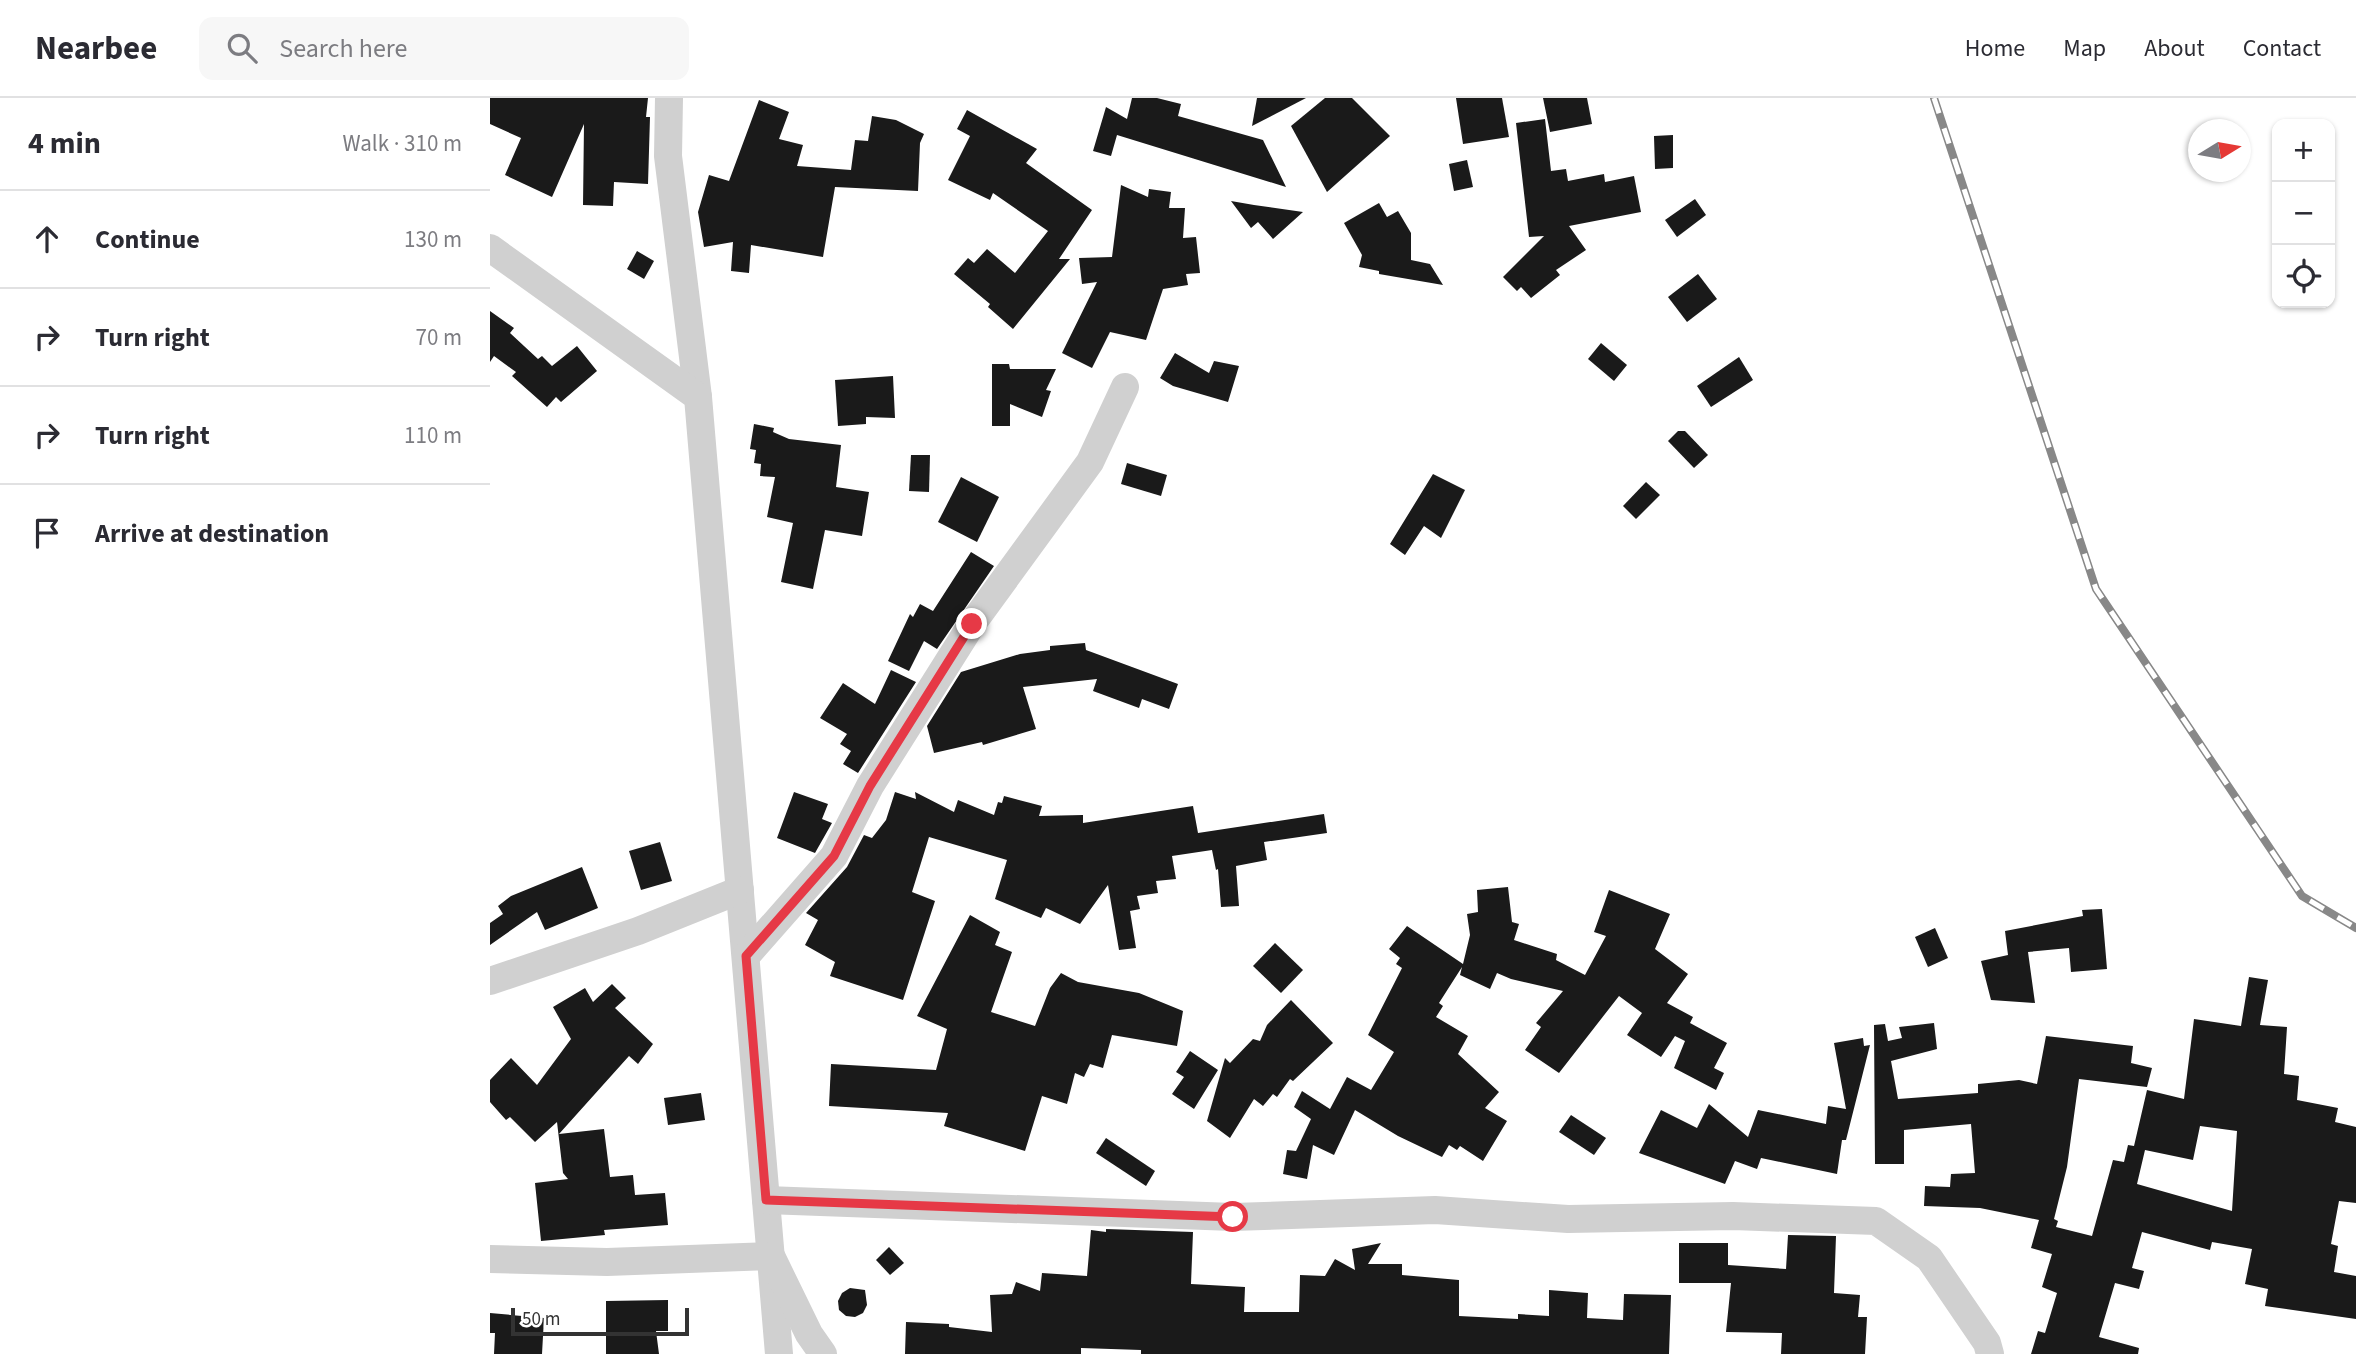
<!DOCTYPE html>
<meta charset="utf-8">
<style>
body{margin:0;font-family:"Source Sans 3",sans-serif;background:#f7f7f7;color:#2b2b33}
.controls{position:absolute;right:21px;top:21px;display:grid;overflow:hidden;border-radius:14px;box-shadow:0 2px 5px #0004}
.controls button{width:63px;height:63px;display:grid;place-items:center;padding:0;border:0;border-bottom:2px solid #e1e1e2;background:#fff;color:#2b2b33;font:35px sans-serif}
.compass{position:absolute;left:1698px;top:21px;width:63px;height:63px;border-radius:50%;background:#fff;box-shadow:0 2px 5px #0004;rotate:79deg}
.scale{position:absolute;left:21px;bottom:18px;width:178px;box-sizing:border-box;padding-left:7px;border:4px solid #333;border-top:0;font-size:19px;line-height:24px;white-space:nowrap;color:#333;-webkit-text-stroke:5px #fff;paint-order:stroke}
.stop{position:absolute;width:21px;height:21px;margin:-16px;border:5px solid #e63946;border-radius:50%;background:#fff}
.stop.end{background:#e63946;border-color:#fff;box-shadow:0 2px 7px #0008}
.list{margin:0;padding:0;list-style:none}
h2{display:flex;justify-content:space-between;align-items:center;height:91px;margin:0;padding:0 28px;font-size:30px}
h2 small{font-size:23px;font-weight:400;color:#7c7c81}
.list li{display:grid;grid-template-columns:46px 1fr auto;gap:21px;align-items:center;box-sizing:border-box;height:98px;padding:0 28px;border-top:2px solid #e1e1e2}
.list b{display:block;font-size:26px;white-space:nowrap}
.list em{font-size:23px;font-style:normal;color:#7c7c81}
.icon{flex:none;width:38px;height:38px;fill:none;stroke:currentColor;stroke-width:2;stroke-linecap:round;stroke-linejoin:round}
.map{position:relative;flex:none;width:1866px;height:1256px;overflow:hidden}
header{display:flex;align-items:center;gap:42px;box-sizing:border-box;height:98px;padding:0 35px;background:#fff;border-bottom:2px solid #e1e1e2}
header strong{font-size:33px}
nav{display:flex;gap:38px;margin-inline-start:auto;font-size:24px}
.search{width:490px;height:63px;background:#f7f7f7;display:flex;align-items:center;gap:18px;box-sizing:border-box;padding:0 24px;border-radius:14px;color:#7c7c81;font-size:26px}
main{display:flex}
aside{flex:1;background:#fff}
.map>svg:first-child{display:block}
.building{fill:#1a1a1a;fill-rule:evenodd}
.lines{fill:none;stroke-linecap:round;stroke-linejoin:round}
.street{stroke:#d0d0d0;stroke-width:28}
.rail-casing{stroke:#888;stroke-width:8}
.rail{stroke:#fff;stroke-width:5;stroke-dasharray:16;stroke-linecap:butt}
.route{stroke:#e63946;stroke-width:9}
</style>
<header>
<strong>Nearbee</strong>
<div class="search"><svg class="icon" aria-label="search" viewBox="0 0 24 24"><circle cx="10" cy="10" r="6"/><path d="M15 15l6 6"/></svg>Search here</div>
<nav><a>Home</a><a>Map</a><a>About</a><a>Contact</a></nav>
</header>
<main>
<aside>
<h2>4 min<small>Walk · 310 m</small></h2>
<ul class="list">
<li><svg class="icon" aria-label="ahead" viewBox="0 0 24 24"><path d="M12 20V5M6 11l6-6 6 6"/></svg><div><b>Continue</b></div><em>130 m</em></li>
<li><svg class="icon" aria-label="right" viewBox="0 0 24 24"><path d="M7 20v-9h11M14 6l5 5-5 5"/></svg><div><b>Turn right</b></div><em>70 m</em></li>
<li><svg class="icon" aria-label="right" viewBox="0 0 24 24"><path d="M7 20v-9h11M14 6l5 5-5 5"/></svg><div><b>Turn right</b></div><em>110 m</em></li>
<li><svg class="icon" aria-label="arrive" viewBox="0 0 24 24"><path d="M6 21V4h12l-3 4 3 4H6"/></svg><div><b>Arrive at destination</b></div></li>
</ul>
</aside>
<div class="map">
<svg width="1866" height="1256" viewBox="0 0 1866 1256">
<rect width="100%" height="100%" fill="#fff"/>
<!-- building -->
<g class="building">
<polygon points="0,0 158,0 156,19 160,19 158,86 124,84 123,108 93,107 94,26 62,99 15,77 31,40 0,26"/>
<polygon points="642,0 667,0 691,6 688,18 773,42 796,89 627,37 621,58 603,53 616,9 637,21"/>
<polygon points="767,0 816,0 762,28"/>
<polygon points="835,0 862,0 900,38 837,94 801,28"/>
<polygon points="966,0 1012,0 1019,39 973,46"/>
<polygon points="1053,0 1097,0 1102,26 1060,34"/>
<polygon points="269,2 299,14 289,41 313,47 307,68 361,72 365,42 378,43 382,18 406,22 434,36 430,45 428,93 345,89 333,159 261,147 259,175 241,173 243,144 214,149 208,114 219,77 239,83"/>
<polygon points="477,12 547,51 536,65 602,112 569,161 580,161 523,231 498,209 500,206 464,176 478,160 484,165 497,151 525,175 558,133 503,95 500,102 458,82 480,38 467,31"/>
<polygon points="1055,21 1061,73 1076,71 1078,83 1114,76 1115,84 1144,78 1151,114 1079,128 1096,152 1066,172 1070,177 1041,200 1031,189 1027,193 1013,179 1054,138 1039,139 1026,25"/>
<polygon points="1183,37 1183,70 1165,71 1164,38"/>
<polygon points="977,62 983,89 964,93 959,66"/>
<polygon points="631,87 658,99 659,91 681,94 679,110 695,110 693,140 706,139 710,175 696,176 698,187 673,191 656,242 620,234 602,270 572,255 607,184 592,186 589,160 622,159"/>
<polygon points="1205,101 1216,117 1187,139 1175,122"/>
<polygon points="741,103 764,107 813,114 783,141 768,124 761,130"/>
<polygon points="889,105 897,119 908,113 921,135 921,162 940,166 953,187 889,176 889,173 869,169 872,157 854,125"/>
<polygon points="147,153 164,163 154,181 137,171"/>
<polygon points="1208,176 1227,201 1197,224 1178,199"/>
<polygon points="0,213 24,230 20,235 48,261 52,258 62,268 87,248 107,273 71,304 66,299 57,309 22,278 26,274 4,258 0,264"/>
<polygon points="1111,245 1137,267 1124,283 1098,261"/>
<polygon points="685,255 719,275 724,263 749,268 738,304 683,288 670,280"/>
<polygon points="1249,259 1263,282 1221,309 1207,288"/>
<polygon points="502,266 519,266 520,271 566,271 556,292 561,293 552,319 520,306 520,328 502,328"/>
<polygon points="403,278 405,320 376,319 376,326 348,328 345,282"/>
<polygon points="264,326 284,330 283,334 299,341 351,347 346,389 379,394 372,438 335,432 323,491 291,484 303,425 277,419 285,379 270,378 271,366 264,365 266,352 260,351"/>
<polygon points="1188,333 1195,333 1218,357 1204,370 1178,343"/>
<polygon points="421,357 440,357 439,394 419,393"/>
<polygon points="637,365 677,377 671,398 631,386"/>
<polygon points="943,376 975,392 951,440 934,428 915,457 900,446"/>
<polygon points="471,379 509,399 487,444 448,424"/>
<polygon points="1156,384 1170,397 1146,421 1133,408"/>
<polygon points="481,454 504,468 447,551 434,543 419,573 398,563 420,516 423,519 430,506 443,513"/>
<polygon points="595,545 596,552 688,586 679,611 652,601 649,610 603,593 607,581 533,589 546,631 493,647 492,644 444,655 437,628 471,574 530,556 560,552 560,548"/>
<polygon points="401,572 426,584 368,675 353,666 361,653 350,646 357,636 330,620 353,585 385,606"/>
<polygon points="304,694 338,706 332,721 342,725 325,755 287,740"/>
<polygon points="405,694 426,701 425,694 464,714 468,702 504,717 508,704 512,705 514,698 552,708 549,718 593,717 593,725 703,708 708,735 834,716 837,735 774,744 777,762 746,768 749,808 731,809 728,771 726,772 722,752 682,758 686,781 666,783 668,795 647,798 650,811 640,813 646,850 629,852 618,787 590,826 556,810 551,820 505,801 517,762 439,739 422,794 445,803 413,902 340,878 345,864 315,847 328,822 316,815 357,769 374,737 382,740 396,722"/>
<polygon points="170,744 182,783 151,792 139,753"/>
<polygon points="92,769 108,810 55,832 47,814 0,847 0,825 13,816 8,808 21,798"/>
<polygon points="1018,789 1022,824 1029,826 1024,842 1067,856 1066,862 1095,877 1116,838 1104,834 1119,792 1180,816 1165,851 1198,876 1177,905 1203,919 1200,925 1237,945 1224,970 1234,975 1226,992 1184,970 1195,943 1185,938 1171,959 1137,937 1152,915 1129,898 1069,975 1035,952 1051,929 1046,925 1073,893 1021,881 1007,875 1000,891 970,877 972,869 949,905 953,908 946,919 978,938 968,956 1009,994 995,1010 1017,1023 993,1063 970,1048 967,1052 959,1047 952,1059 908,1038 865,1012 844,1057 823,1047 817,1081 793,1076 797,1052 806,1053 821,1021 804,1009 812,993 840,1011 857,979 881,992 904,954 878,937 912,870 906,866 910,860 899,851 917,828 973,866 980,837 977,816 988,814 987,792"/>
<polygon points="1612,811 1617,871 1581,874 1579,850 1538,854 1545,905 1501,902 1491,863 1518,857 1515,833 1593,818 1592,812"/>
<polygon points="480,817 510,834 505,847 522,854 501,914 545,928 560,890 571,875 588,884 649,895 693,913 687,948 622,937 613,970 600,966 594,979 585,975 577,1006 552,998 535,1053 454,1028 458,1015 339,1008 341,966 446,972 457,931 427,918"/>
<polygon points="1445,830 1458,860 1438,869 1425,839"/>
<polygon points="785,845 813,872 791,895 763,868"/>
<path d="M1759,879L1778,882L1770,927L1797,929L1794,976L1809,978L1807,1002L1848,1010L1845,1024L1866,1029V1105L1849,1103L1841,1146L1848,1148L1844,1174L1866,1178V1221L1775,1208L1778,1191L1755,1186L1762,1151L1722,1144L1720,1152L1652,1134L1642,1170L1654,1173L1649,1191L1625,1185L1609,1239L1649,1250L1648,1256H1541L1548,1233L1555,1235L1567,1195L1552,1189L1562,1156L1541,1150L1549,1122L1490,1110L1434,1108L1435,1088L1460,1089L1461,1076L1485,1075L1481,1026L1414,1032V1066H1385L1384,927L1395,926L1398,943L1412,940L1409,929L1444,925L1447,951L1401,963L1408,1001L1488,995V986L1529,982L1547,986L1556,938L1643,948L1641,965L1662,970L1657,989L1589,981L1577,1069L1564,1121L1568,1123L1566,1129L1602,1138L1623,1062L1634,1064L1638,1047L1644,1048L1657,992L1694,1001L1704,921L1751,928ZM1710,1028L1747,1033L1742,1113L1647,1086L1655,1052L1703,1062Z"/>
<polygon points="122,886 136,900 125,910 163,946 148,966 139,958 69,1036 114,1031 120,1079 143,1077 145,1097 175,1095 178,1127 114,1132 115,1137 51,1143 45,1085 78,1081 73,1075 67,1024 45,1044 20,1019 16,1022 0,1004 0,982 21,960 47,987 81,941 63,909 95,890 103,904"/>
<polygon points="801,902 843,945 803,983 800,981 787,999 783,996 773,1008 764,1001 740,1040 717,1023 735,960 740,965 763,941 770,943 777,927"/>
<polygon points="1373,940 1374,948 1380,947 1356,1042 1352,1042 1347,1076 1271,1060 1267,1071 1245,1063 1235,1086 1149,1055 1171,1012 1207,1030 1219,1006 1258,1039 1268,1012 1336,1026 1338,1008 1356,1011 1344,945"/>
<polygon points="700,953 728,972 704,1011 682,996 694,979 686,974"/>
<polygon points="211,995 215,1022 178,1027 174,1000"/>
<polygon points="1081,1017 1116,1040 1104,1057 1069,1034"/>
<polygon points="616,1040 665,1073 656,1088 606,1055"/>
<polygon points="616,1131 703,1134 701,1186 755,1189 754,1214 809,1214 810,1177 835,1178 845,1161 865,1172 862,1151 891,1145 878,1166 912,1166 912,1177 969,1182 969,1218 1028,1221 1028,1216 1059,1218 1059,1192 1098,1195 1097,1220 1133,1222 1134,1196 1181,1197 1179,1256 651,1256 651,1252 591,1250 591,1256 415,1256 416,1224 459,1226 459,1229 502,1234 500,1197 522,1196 526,1184 550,1193 552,1175 597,1178 601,1132 616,1134"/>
<polygon points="1298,1137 1346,1138 1344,1195 1370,1197 1368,1219 1377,1219 1375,1256 1291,1256 1292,1235 1236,1234 1241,1185 1189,1185 1189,1145 1238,1145 1238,1167 1296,1171"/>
<polygon points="399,1149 414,1165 400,1177 386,1162"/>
<polygon points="360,1190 375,1192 377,1207 373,1215 365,1219 356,1218 349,1212 348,1203 352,1195"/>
<polygon points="178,1202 178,1233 166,1233 169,1256 116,1256 116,1203"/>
<polygon points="0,1215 54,1220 52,1256 4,1256 5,1235 0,1235"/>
</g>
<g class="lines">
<!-- street -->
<g class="street">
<polyline points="179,0 178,58 208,299"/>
<polyline points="0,150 208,299 289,1256"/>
<polyline points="256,858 344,758 380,688 482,526 600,364 635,289"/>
<polyline points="0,883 148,833 250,792"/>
<polyline points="276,1102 743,1119 945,1112 1078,1121 1243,1118 1386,1123 1439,1160 1497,1245 1500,1256"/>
<polyline points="0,1161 117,1164 281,1158 319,1236 333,1256"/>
</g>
<defs>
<polyline id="rail" points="1444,0 1606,491 1812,798 1866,830"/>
</defs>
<!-- rail casing -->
<use href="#rail" class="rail-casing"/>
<!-- rail -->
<use href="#rail" class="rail"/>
</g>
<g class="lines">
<!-- route -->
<polyline class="route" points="482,526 380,688 344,758 256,858 276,1102 743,1119"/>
</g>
</svg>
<div class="controls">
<button>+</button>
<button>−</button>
<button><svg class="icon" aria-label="locate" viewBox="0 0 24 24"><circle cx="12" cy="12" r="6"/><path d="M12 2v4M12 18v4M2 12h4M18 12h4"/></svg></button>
</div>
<svg class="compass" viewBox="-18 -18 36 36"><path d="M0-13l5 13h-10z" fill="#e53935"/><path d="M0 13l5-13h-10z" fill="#7c7c81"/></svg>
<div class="scale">50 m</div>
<div class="stop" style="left:743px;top:1119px"></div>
<div class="stop end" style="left:482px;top:526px"></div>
</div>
</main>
